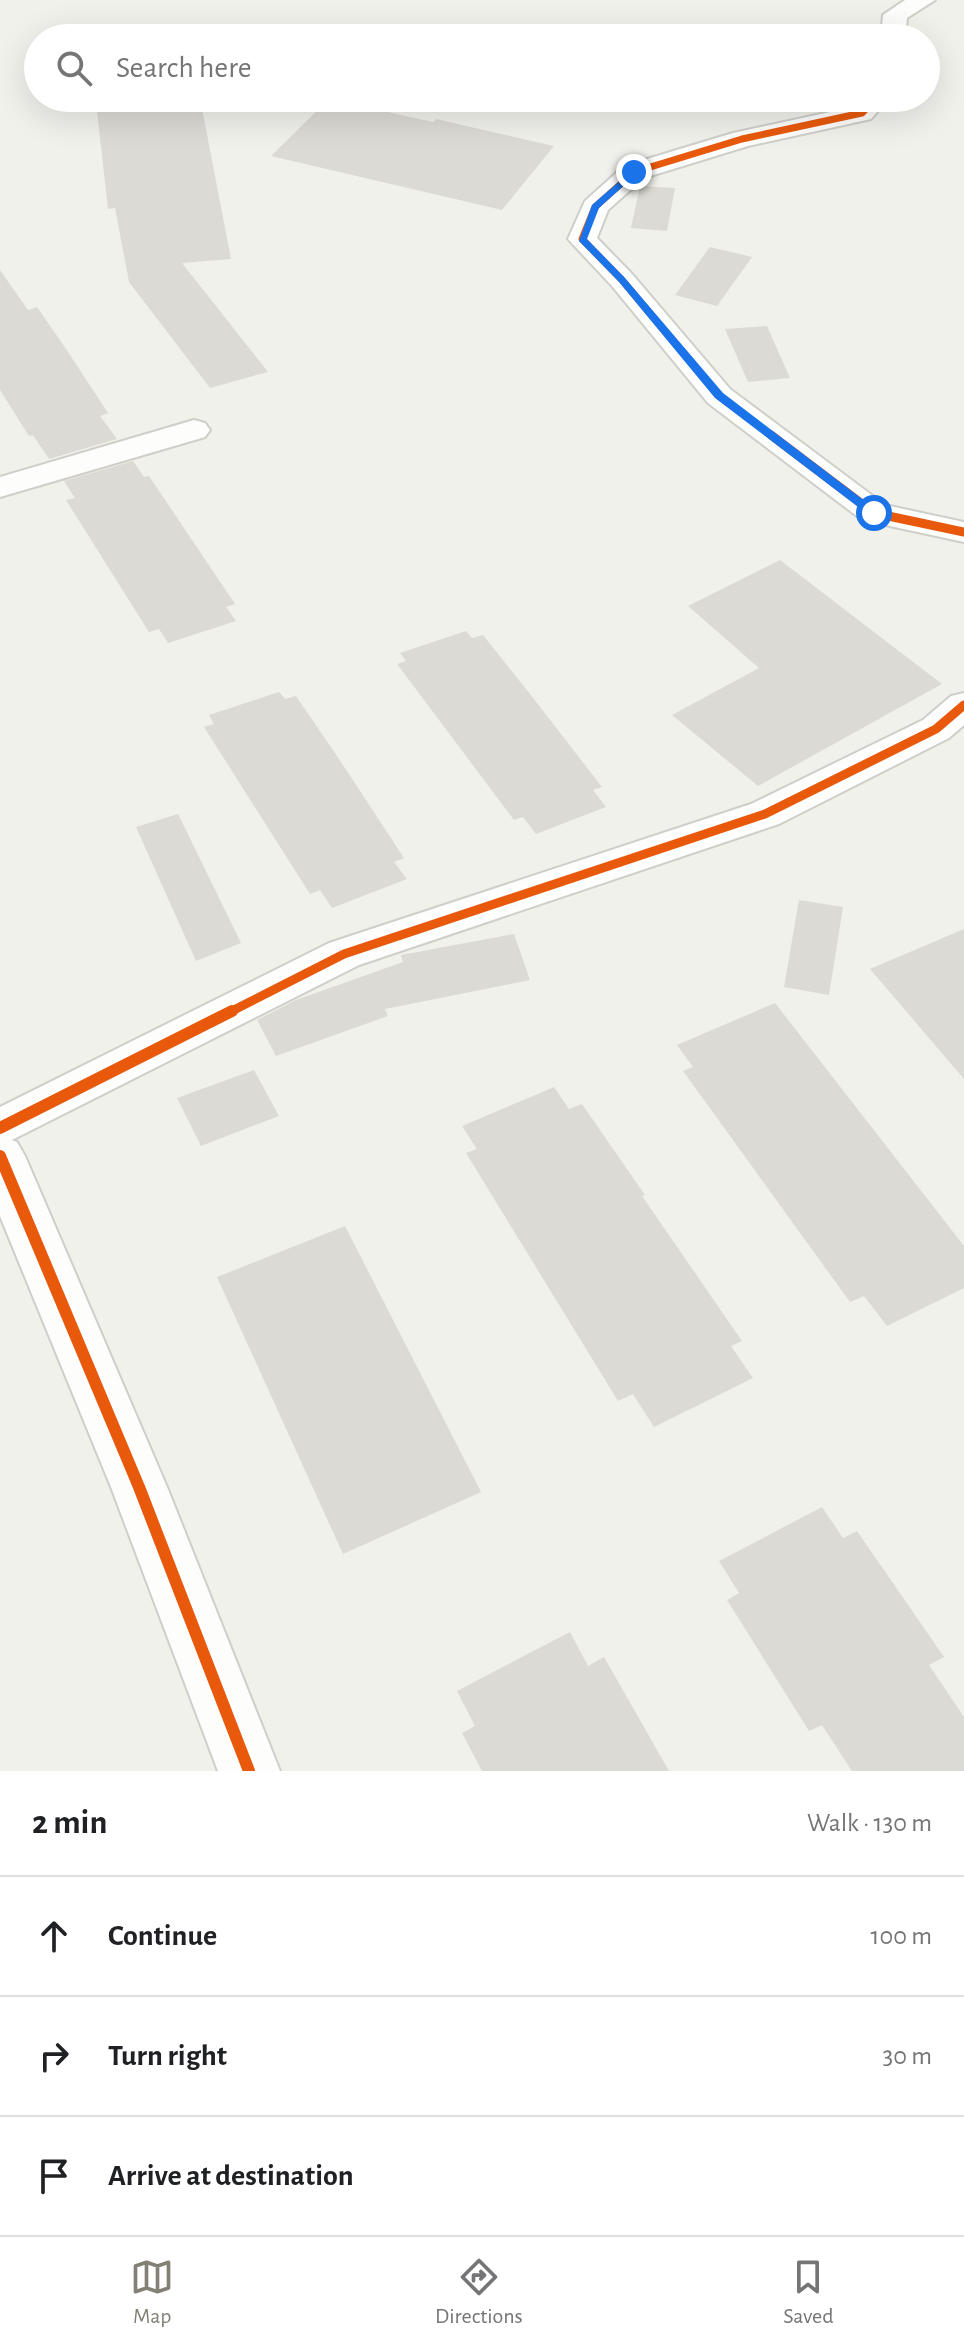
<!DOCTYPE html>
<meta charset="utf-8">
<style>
body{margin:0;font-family:"Alegreya Sans",sans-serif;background:#f6f6f6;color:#202124}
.stop{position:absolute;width:24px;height:24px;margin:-18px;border:6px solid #1a73e8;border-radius:50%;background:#fff}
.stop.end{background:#1a73e8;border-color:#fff;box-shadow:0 2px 8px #0008}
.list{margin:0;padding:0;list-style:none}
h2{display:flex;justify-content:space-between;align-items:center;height:104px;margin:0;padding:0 32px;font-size:34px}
h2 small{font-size:26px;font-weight:400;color:#757577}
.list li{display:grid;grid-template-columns:52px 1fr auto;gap:24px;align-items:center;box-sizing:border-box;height:120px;padding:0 32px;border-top:2px solid #e0e0e0}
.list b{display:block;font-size:30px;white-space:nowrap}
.list em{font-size:26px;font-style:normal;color:#757577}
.icon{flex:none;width:44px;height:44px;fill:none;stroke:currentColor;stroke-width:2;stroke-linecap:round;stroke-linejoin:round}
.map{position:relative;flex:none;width:964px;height:1771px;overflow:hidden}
.search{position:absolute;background:#fff;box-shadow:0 8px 32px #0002;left:24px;right:24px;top:24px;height:88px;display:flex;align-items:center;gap:20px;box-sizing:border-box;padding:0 28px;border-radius:44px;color:#757577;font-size:30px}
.sheet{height:464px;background:#fff}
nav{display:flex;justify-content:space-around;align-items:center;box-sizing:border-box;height:112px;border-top:2px solid #e0e0e0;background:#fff;font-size:22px;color:#757577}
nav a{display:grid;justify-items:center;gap:4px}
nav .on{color:#838076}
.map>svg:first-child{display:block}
.building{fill:#dbdad4}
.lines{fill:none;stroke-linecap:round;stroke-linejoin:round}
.minor-casing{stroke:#cfcec9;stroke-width:4}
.tertiary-casing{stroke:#cfcec9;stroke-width:4}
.minor{fill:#fdfdfc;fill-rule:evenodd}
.tertiary{fill:#fdfdfc;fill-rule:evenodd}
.cycleway-far2-casing{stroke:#fff;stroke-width:10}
.cycleway-far1-casing{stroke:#fff;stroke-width:14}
.cycleway-casing{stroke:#fff;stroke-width:17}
.cycleway-far2{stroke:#e8590c;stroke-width:7}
.cycleway-far1{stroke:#e8590c;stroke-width:9}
.cycleway{stroke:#e8590c;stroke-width:12}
.route{fill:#1a73e8}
</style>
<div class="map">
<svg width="964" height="1771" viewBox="0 0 964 1771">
<rect width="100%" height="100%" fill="#f1f1ec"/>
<!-- building -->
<g class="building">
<polygon points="111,98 200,98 231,259 182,263 268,372 210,388 129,282 115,208 108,209 96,102"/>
<polygon points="329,99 433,122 436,119 554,146 502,210 271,156"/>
<polygon points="640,186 675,188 667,231 631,228"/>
<polygon points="710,247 752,257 717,306 675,295"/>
<polygon points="0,270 28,310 37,307 66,349 108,413 100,416 117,439 49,459 33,435 29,436 0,390"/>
<polygon points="767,326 790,378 748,382 725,329"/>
<polygon points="133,461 144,477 149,476 235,604 226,607 236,621 168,643 159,629 149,632 66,500 75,498 64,481"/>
<polygon points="780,560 942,684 758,786 672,715 759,668 688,606"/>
<polygon points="466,631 472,638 483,635 530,694 602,787 593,790 606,807 536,834 523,817 514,820 397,664 406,661 400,653"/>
<polygon points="279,692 285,699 296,696 339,759 404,858 394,862 407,879 332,908 320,890 310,894 204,727 214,724 209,715"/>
<polygon points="178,814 241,943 196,961 136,827"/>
<polygon points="799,900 843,907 829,995 784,987"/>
<polygon points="964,929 964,1079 870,969"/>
<polygon points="514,934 530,980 385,1009 388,1016 276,1056 257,1020 296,1000 403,962 401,955"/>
<polygon points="775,1003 964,1246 964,1288 887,1326 864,1296 850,1302 683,1071 693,1067 677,1045"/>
<polygon points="254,1070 279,1116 201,1146 177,1098"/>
<polygon points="554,1087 569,1109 582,1104 645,1195 642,1196 742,1341 731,1346 753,1378 654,1427 633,1394 618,1401 466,1153 477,1149 462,1126"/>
<polygon points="345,1226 481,1492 343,1554 217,1277"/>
<polygon points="822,1507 843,1538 857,1531 944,1657 929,1665 964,1717 964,1771 852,1771 822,1725 809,1731 727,1600 739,1593 719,1561"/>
<polygon points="570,1632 588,1666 604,1657 669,1771 482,1771 462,1733 475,1726 457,1691"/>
</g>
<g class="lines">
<defs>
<g id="minor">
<polygon points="905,0 935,0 907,18 905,38 881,38 883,15"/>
<polygon points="862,98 889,98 871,119 748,146 644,178 608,210 597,238 632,274 730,389 885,505 964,522 964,542 862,520 708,403 612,286 568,239 585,201 624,166 733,133 853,107"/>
<polygon points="194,420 205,423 210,430 205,437 0,497 0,477"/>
<polygon points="964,693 964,725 949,738 779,824 359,965 0,1146 0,1107 329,943 751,804 923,720 951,696"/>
</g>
<polygon id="tertiary" points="0,1136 17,1142 25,1156 167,1487 280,1771 218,1771 111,1487 0,1216"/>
</defs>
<!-- minor casing -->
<use href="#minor" class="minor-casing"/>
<!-- tertiary casing -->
<use href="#tertiary" class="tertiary-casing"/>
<!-- minor -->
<use href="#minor" class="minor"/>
<!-- tertiary -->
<use href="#tertiary" class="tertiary"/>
<defs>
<polyline id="cycleway-far2" points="774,437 719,396 622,280 582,239 595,207 634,172 742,139 862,113 876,98"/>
<g id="cycleway-far1">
<polyline points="771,435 874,513 964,532"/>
<polyline points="228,1013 344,954 765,814 936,729 964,705"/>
</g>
<g id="cycleway">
<polyline points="0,1128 232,1011"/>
<polyline points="0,1156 139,1487 249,1771"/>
</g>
</defs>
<!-- cycleway-far2 casing -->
<use href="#cycleway-far2" class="cycleway-far2-casing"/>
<!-- cycleway-far1 casing -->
<use href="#cycleway-far1" class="cycleway-far1-casing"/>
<!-- cycleway casing -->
<use href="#cycleway" class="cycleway-casing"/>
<!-- cycleway-far2 -->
<use href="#cycleway-far2" class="cycleway-far2"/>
<!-- cycleway-far1 -->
<use href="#cycleway-far1" class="cycleway-far1"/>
<!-- cycleway -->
<use href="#cycleway" class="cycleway"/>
</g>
<!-- route -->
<polygon class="route" points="631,171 639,172 599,208 587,239 625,278 723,393 878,511 878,516 870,516 715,398 619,282 579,241 592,205"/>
</svg>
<div class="stop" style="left:874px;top:513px"></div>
<div class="stop end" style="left:634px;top:172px"></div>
<div class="search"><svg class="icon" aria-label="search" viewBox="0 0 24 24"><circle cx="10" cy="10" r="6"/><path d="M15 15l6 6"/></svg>Search here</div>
</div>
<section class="sheet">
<h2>2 min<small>Walk · 130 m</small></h2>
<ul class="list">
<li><svg class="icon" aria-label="ahead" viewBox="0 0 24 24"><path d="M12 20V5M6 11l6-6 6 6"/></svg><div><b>Continue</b></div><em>100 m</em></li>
<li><svg class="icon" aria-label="right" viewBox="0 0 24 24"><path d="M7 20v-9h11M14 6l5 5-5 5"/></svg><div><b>Turn right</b></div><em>30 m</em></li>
<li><svg class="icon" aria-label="arrive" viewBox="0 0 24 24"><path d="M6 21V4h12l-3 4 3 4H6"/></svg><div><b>Arrive at destination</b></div></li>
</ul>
</section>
<nav>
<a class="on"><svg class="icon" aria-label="map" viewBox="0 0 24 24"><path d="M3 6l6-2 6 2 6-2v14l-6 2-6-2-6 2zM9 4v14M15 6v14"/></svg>Map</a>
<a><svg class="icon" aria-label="directions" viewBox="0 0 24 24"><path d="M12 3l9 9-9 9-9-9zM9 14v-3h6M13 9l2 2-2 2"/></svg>Directions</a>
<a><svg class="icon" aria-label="saved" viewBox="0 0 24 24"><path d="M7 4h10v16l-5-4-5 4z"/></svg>Saved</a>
</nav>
